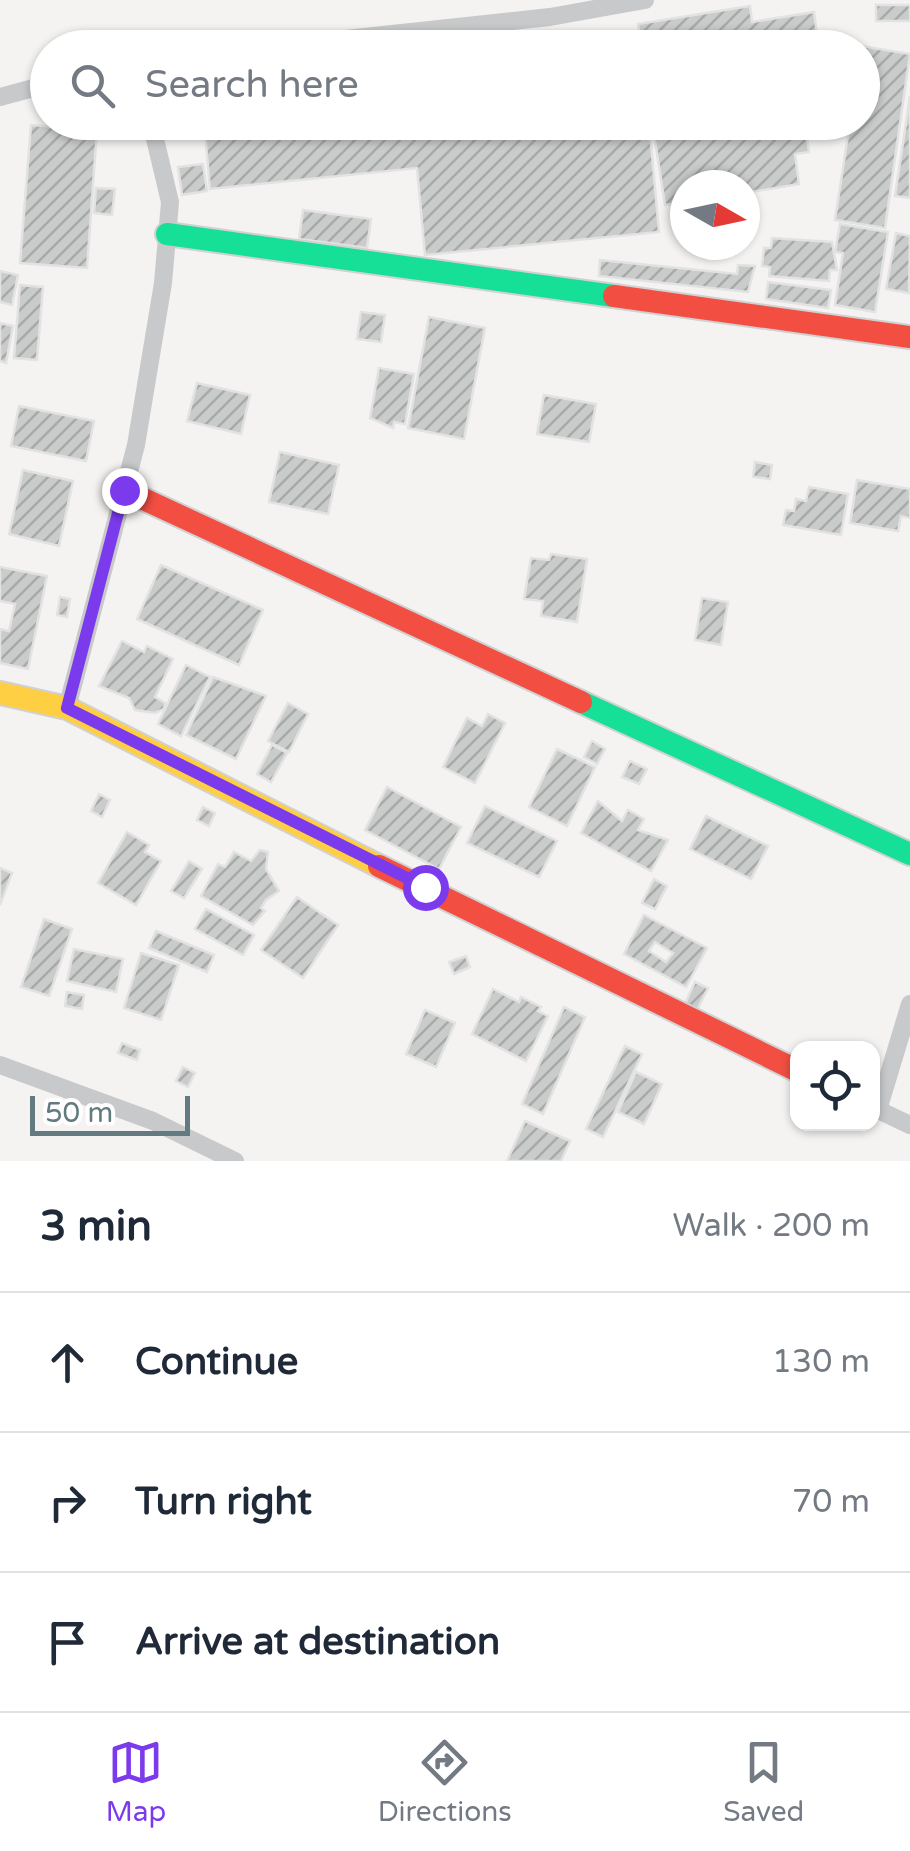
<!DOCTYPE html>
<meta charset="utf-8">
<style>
body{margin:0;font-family:"Varela Round",sans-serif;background:#f6f6f7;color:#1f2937}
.controls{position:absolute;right:30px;bottom:30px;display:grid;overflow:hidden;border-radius:20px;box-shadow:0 2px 8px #0004}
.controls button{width:90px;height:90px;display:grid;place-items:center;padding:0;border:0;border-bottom:2px solid #e0e1e3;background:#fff;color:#1f2937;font:50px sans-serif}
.compass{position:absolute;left:670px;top:170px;width:90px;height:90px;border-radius:50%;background:#fff;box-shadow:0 2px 8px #0004;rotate:99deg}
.scale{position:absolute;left:30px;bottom:25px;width:160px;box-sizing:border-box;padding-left:10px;border:5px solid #647a81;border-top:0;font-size:28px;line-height:35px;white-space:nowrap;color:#647a81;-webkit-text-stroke:8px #fff;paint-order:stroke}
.stop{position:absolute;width:30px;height:30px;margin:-22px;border:8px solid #7c3aed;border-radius:50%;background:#fff}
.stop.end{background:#7c3aed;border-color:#fff;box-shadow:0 2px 10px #0008}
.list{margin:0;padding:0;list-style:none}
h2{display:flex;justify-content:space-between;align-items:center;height:130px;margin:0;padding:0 40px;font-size:42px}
h2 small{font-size:32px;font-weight:400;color:#747a83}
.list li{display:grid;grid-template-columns:65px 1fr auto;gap:30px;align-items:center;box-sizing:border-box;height:140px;padding:0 40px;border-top:2px solid #e0e1e3}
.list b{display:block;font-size:38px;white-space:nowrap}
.list em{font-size:32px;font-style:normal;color:#747a83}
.icon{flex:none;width:55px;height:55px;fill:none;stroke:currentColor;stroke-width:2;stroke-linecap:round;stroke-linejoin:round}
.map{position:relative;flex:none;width:910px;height:1161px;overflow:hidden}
.search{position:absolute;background:#fff;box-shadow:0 2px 8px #0004;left:30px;right:30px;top:30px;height:110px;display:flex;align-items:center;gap:25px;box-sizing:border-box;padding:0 35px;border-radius:55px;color:#747a83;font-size:38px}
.sheet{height:550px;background:#fff}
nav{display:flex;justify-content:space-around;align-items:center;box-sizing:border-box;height:140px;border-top:2px solid #e0e1e3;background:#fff;font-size:28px;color:#747a83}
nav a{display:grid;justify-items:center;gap:5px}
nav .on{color:#7c3aed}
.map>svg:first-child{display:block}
.building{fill:url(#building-hatch);stroke:#e3e2e2;stroke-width:2.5;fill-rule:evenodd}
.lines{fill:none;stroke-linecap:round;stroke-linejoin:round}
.fast-casing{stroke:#d0d1d2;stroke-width:26}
.slow-casing{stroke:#d0d1d2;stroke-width:26}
.jam-casing{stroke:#d0d1d2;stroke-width:26}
.street{stroke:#c8c9ca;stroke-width:18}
.fast{stroke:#16e098;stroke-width:22}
.slow{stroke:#ffcf43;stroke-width:22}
.jam{stroke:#f24e42;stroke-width:22}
.route{stroke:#7c3aed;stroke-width:12}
</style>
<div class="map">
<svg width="910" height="1161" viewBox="0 0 910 1161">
<defs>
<pattern id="building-hatch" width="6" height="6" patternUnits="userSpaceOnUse" patternTransform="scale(2.5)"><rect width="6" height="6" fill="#cacbcb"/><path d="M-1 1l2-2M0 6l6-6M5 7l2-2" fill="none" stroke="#a8aaaa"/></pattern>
</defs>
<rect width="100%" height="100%" fill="#f4f3f2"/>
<!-- building -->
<g class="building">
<rect x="876" y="5" width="34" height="16"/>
<polygon points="750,6 752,22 814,12 818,41 801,44 801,48 641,48 638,24"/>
<polygon points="602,33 603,48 455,48"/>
<polygon points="861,46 910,54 885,228 835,220 850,122 862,122"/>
<polygon points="910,96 910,198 895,196"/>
<polygon points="204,122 649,122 659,232 425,255 417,168 210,189"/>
<polygon points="652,122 805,122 809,152 795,154 799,184 745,193 745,185 685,185 685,202 665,205"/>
<polygon points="31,125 97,130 87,268 20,263"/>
<polygon points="203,164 207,191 182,195 178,167"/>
<polygon points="96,188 115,189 112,215 94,213"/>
<polygon points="303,210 371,219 367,248 299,239"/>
<polygon points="840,224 888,232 875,312 835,305 843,253 835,252"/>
<polygon points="896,233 910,236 909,293 886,289"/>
<polygon points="772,238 832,242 837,270 830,270 829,281 769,276 770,267 762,266 764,248 771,248"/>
<polygon points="600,260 737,274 738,265 755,266 748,292 599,276"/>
<polygon points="0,271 18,275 12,305 0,302"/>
<polygon points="768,282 831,290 828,308 766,299"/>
<polygon points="20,285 43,287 37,360 14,358"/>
<polygon points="361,312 385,315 381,342 357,339"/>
<polygon points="429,317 485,328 464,439 408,428"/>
<polygon points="0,323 13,326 6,363 0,361"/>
<polygon points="379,368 414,374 405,424 394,422 393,428 370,418"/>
<polygon points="197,383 250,395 241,434 187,421"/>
<polygon points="544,395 596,404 589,442 537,434"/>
<polygon points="19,406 94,421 86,461 11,446"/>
<polygon points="280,452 339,465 328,514 269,502"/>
<polygon points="755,462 772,465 770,479 753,477"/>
<polygon points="23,470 73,481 59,546 9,534"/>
<polygon points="857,480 910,489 910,518 901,516 898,531 850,523"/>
<polygon points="809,487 848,494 841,535 783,525 786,510 794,511 796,499 806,501"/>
<polygon points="551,554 587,559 577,622 541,616 543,601 524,599 531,558 549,560"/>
<polygon points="161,565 263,610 239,665 137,619"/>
<polygon points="0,567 47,576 28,669 0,663 0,629 9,631 15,604 0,601"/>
<polygon points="60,597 70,599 67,617 57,615"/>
<polygon points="702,598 728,602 721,645 695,640"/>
<polygon points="122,641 144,652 147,646 173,659 155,697 165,703 164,709 155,713 135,710 129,698 99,686"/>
<polygon points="186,665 210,677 181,736 158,724"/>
<polygon points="213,677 266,696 236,759 186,735"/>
<polygon points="288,703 308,714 289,752 268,741"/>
<polygon points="488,714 505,723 475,783 443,767 467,718 482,726"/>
<polygon points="592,741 605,749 597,764 584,757"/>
<polygon points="272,745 287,753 271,782 257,774"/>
<polygon points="557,749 595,767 567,826 529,807"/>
<polygon points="630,761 647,769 639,784 622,777"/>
<polygon points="387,787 461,827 439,869 365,830"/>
<polygon points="99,794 110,800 102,817 91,811"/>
<polygon points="598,801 622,821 628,810 644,819 638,830 668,840 651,871 581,833"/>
<polygon points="485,806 557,841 539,877 467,843"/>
<polygon points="203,807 215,813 209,826 197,820"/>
<polygon points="706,816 768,846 751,879 690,849"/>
<polygon points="127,832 149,845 145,852 161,861 136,905 98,883"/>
<polygon points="260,850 268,852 266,869 279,891 266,900 261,908 265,911 253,925 201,896 218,864 225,867 234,852 251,861"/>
<polygon points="189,861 202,869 184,898 171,891"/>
<polygon points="0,868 12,873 0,905"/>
<polygon points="654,879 667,886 655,909 642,903"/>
<polygon points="297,897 338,925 303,978 261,950"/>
<polygon points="206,909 254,935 243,955 195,929"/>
<path d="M644,915L707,948L686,987L624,954ZM655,942L673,953L666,962L649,951Z"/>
<polygon points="44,919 72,929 49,996 21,987"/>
<polygon points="156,931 214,955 207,972 149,948"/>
<polygon points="74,949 123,959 116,992 67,981"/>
<polygon points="141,953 179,965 161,1020 124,1008"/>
<polygon points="466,956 470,967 454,974 449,962"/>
<polygon points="695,982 708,988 696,1012 684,1006"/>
<polygon points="493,989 519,1002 521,997 541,1007 538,1011 548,1016 526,1061 472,1034"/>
<polygon points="67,992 84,995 82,1009 65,1006"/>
<polygon points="564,1007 585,1017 543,1114 522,1104"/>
<polygon points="425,1010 455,1023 436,1067 406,1054"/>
<polygon points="122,1043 140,1050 137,1060 118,1053"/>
<polygon points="625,1046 642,1054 603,1137 586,1129"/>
<polygon points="183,1067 195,1073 188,1087 176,1081"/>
<polygon points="636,1072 662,1084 644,1124 618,1112"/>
<polygon points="525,1121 570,1141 561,1161 507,1161"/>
</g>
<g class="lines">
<defs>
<g id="fast">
<polyline points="167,234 614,296"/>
<polyline points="581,702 910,854"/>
</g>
<polyline id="slow" points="0,693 67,708 379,866"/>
<g id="jam">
<polyline points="614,296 910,337"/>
<polyline points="124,490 581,702"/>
<polyline points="379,866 798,1071"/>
</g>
</defs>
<!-- fast casing -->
<use href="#fast" class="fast-casing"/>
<!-- slow casing -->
<use href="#slow" class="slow-casing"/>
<!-- jam casing -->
<use href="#jam" class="jam-casing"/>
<!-- street -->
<g class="street">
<polyline points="262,48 550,17 645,0"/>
<polyline points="0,97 48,84"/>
<polyline points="67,708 136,445 163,283 170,202 151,122"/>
<polyline points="0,1065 153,1121 235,1161"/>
<polyline points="872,1107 910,1125"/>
<polyline points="878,1110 910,1004"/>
</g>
<!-- fast -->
<use href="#fast" class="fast"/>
<!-- slow -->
<use href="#slow" class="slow"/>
<!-- jam -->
<use href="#jam" class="jam"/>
</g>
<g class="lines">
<!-- route -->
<polyline class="route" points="124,490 67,708 425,887"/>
</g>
</svg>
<div class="controls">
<button><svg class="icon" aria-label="locate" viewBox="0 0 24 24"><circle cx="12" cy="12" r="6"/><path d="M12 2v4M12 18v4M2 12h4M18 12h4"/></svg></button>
</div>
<svg class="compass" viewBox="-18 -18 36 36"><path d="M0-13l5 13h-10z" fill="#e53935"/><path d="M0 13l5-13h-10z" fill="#747a83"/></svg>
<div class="scale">50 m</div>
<div class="stop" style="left:425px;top:887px"></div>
<div class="stop end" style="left:124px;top:490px"></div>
<div class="search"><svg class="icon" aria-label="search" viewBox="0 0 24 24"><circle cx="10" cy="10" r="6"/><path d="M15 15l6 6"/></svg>Search here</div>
</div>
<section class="sheet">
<h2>3 min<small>Walk · 200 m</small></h2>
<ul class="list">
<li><svg class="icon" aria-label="ahead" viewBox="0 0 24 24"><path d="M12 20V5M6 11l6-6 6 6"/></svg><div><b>Continue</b></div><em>130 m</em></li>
<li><svg class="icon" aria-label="right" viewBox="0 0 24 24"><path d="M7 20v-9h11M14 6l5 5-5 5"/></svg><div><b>Turn right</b></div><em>70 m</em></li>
<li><svg class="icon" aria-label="arrive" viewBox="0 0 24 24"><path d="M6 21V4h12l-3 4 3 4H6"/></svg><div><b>Arrive at destination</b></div></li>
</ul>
</section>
<nav>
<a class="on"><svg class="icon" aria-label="map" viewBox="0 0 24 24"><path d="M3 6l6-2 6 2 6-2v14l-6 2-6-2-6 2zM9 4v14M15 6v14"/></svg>Map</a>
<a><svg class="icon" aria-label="directions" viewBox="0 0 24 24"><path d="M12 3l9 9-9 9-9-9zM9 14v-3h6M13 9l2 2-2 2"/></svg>Directions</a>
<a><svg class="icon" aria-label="saved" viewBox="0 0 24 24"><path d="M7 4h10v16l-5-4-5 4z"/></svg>Saved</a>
</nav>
